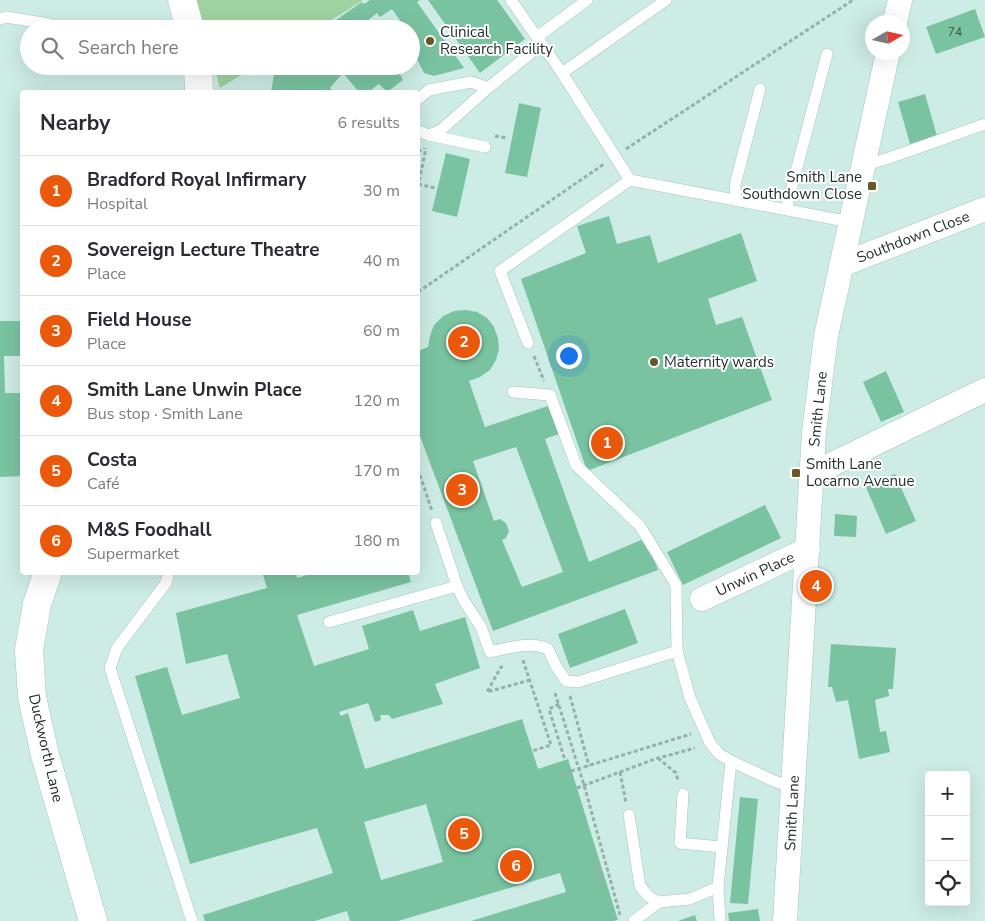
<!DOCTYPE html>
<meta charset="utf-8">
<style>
body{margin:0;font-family:"Nunito Sans",sans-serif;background:#f2f2f3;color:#2b2b33}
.controls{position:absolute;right:15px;bottom:15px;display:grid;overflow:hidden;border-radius:5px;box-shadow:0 5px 20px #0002}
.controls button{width:45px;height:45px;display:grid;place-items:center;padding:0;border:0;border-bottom:1px solid #e1e1e2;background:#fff;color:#2b2b33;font:25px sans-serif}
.compass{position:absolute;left:865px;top:15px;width:45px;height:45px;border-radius:50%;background:#fff;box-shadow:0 5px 20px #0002;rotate:81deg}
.you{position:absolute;left:568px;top:355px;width:18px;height:18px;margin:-12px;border:4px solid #fff;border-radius:50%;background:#1a73e8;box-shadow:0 0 0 8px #1a73e833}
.badge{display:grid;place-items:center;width:32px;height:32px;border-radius:50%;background:#ea580c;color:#fff;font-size:16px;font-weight:700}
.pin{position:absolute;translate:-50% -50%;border:2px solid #fff;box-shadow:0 1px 5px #0006}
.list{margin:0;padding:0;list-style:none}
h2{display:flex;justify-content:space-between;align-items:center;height:65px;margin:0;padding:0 20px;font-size:21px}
h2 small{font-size:16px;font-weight:400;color:#7c7c81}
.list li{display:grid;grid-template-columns:32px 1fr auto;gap:15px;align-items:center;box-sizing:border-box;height:70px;padding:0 20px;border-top:1px solid #e1e1e2}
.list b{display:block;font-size:19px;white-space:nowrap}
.list p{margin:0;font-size:16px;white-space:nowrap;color:#7c7c81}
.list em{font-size:16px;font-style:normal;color:#7c7c81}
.icon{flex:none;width:28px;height:28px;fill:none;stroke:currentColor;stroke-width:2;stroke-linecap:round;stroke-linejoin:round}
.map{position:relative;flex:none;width:985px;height:921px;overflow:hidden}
.search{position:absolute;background:#fff;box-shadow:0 5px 20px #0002;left:20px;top:20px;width:400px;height:55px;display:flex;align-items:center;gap:12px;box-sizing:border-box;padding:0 18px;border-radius:28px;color:#7c7c81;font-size:19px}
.panel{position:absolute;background:#fff;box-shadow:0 5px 20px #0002;left:20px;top:90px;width:400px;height:485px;border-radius:5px}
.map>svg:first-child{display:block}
.green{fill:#a0d3a1}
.building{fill:#7ac3a1;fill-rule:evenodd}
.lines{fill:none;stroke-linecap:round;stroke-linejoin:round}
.lane-casing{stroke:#a7c4be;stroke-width:12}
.street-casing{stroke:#a7c4be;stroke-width:25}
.secondary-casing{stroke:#a7c4be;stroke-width:29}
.path{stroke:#98b0ab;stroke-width:3;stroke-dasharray:4 2.5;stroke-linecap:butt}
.lane{stroke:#fff;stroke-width:11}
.street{stroke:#fff;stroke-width:24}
.secondary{stroke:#fff;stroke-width:28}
.path-bridge{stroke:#98b0ab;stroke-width:3;stroke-dasharray:4 2.5;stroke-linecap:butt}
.poi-dot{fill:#695825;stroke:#fff;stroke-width:2}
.labels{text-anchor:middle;stroke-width:4;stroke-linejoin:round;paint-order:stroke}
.number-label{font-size:12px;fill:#3a554b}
.poi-label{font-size:15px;fill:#25302e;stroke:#fff;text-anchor:start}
.street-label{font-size:15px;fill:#25302e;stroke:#fff}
</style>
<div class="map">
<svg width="985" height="921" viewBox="0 0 985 921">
<rect width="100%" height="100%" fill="#cdece5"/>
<!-- green -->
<g class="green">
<polygon points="195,0 362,0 362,1 317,29 203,29"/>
<polygon points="214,66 256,66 220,88"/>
</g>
<!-- building -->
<g class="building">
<polygon points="370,0 420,0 417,2 464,68 434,76 424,73 413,51 419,46 411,36 411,29 406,29 392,9 380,17 377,13 357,29 323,29 362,2 364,4"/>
<polygon points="428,0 497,0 525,39 480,73"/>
<polygon points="975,9 985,37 936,54 926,27"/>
<polygon points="280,66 401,66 397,69 403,80 387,92 379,84 368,92 359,92 343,73 330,88 332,91 330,92 271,92 274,74"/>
<polygon points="925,94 937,136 910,144 898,102"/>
<polygon points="519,103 541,108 527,177 505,173"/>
<polygon points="446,153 470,159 457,217 432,211"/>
<polygon points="609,216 617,244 650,235 658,263 741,233 757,281 708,299 716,325 742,317 772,400 587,471 521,279 586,253 577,226"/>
<path d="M465,310L477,312L487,318L494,327L498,338L499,349L496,360L490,370L480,377L469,381L485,427L548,406L559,434L545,439L589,562L646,538L658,570L493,631L418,431V351L428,347L430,336L434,325L443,316L454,311ZM516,447L563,572L522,587L502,540L506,538L509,531L506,523L500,519L494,521L473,461Z"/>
<polygon points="0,321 22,321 22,356 4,356 5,393 22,393 22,476 0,477"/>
<polygon points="886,371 904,412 881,422 863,382"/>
<polygon points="895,474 916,521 886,534 866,487"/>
<polygon points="765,505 781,538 683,585 667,552"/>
<polygon points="835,514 857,516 856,537 834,536"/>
<path d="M262,572H296L297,578L316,572H408L411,582L297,615L314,666L369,649L362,626L413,610L420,631L465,617L480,668L435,684L443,704L392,719L389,715H380L381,720L375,722L368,703L339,712L341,716L348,713L365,769L522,719L538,769L568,759L618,920L613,921H471L566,892L560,873L398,921H350L347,911L315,921H205L203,915L333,873L317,828L190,864L135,676L167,667L182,715L240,698L227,654L186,664L176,613L267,588ZM426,804L443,862L381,880L364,822Z"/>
<polygon points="625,609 638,643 570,668 558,634"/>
<polygon points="831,644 896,648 893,689 888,689 889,696 875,700 880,732 886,731 890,752 859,759 848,700 836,702 832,687 828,687"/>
<polygon points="740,797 758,799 748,904 730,903"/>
<polygon points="758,909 760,921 729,921 728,913"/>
<polygon points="695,915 697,921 678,921"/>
</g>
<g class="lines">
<defs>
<g id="lane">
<polyline points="511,0 541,43"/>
<polyline points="0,19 6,17 49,24"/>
<polyline points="537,37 587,0"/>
<polyline points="562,73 666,0"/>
<polyline points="418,99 429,90 471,82 488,88"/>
<polyline points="418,131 429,135 441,130 488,88 542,44 562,73 630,180 850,222"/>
<polyline points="429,135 485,147"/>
<polyline points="863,166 892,157 985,124"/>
<polyline points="736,200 735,185 760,89"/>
<polyline points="786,209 827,54"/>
<polyline points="528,343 500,271 630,180"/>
<polyline points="513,392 550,395 576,465 640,526 676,585 677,651 690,698 710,743 719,754 731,761 774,781 793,787"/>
<path d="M436,523L457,586L464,601L481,627L490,652C509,648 531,641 548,649L556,666L566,681L578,682L677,651"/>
<polyline points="169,572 166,583 117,648 110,668 192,921"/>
<polyline points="329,622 457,586"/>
<polyline points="683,794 680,843 721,847"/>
<polyline points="629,815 640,886 648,896 659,902"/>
<polyline points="718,887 720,921"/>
<polyline points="634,921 659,902 690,899 718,887 731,761"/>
</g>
<g id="street">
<polyline points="895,22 900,0"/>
<polyline points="841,265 985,209"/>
<polyline points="812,474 985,390"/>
<polyline points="702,599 808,549"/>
<polyline points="785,921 814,432 826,336 888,52"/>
</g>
<g id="secondary">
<polyline points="182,0 190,29"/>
<polyline points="198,66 199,92"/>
<polyline points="48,572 37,604 29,650 32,697 45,755 93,921"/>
</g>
</defs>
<!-- lane casing -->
<use href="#lane" class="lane-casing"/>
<!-- street casing -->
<use href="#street" class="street-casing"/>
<!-- secondary casing -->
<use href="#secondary" class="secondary-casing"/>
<!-- path -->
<g class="path">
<polyline points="495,136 507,138"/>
<polyline points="626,149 853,0"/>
<polyline points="418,152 424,148"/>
<polyline points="418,184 435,188"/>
<polyline points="418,187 426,148"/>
<polyline points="418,292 604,164"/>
<polyline points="534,356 544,381"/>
<polyline points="418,469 432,511"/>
<polyline points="523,660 551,745 532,751"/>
<polyline points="503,667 501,667 487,692 530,680"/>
<polyline points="555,693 584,785 620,915"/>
<polyline points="570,696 589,766"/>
<polyline points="559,704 549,709 565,760"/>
<polyline points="658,758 676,773 678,780"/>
<polyline points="584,767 691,734"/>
<polyline points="620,772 626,803"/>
<polyline points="561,775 571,771"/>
<polyline points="577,788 655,759 695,748"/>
<polyline points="596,864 603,887"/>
</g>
<!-- lane -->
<use href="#lane" class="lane"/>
<!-- street -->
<use href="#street" class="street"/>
<!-- secondary -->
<use href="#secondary" class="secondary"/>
<!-- path-bridge -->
<polyline class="path-bridge" points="571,771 584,767"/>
</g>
<!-- markers -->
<g class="poi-dot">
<circle cx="430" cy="41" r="5"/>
<rect x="867" y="181" width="10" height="10" rx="2.5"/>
<circle cx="654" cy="362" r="5"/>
<rect x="791" y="468" width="10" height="10" rx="2.5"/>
</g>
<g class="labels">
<!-- number labels -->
<g class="number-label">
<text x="955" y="36">74</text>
</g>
<!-- poi labels -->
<g class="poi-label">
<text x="440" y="37">Clinical<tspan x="440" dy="17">Research Facility</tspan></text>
<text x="862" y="182" text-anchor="end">Smith Lane<tspan x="862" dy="17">Southdown Close</tspan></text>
<text x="664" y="367">Maternity wards</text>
<text x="806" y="469">Smith Lane<tspan x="806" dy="17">Locarno Avenue</tspan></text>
</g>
<!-- street labels -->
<g class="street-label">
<text transform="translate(913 237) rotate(-21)" y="5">Southdown Close</text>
<text transform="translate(818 409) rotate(-84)" y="5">Smith Lane</text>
<text transform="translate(755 574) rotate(-25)" y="5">Unwin Place</text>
<text transform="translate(46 748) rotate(77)" y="5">Duckworth Lane</text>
<text transform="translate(792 813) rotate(-87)" y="5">Smith Lane</text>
</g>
</g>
</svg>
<div class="controls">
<button>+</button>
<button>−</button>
<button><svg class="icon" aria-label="locate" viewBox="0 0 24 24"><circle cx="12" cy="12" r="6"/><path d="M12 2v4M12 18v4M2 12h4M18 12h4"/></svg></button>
</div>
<svg class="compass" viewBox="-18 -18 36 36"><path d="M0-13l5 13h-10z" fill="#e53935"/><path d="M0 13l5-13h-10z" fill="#7c7c81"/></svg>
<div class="you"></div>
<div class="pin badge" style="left:607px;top:443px">1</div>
<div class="pin badge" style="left:464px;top:342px">2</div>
<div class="pin badge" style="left:462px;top:490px">3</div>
<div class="pin badge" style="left:816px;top:586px">4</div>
<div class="pin badge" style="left:464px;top:834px">5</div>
<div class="pin badge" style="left:516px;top:866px">6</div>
<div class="search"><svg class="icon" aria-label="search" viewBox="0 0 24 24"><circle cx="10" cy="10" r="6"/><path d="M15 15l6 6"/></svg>Search here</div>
<section class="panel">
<h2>Nearby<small>6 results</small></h2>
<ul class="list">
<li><span class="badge">1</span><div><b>Bradford Royal Infirmary</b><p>Hospital</p></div><em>30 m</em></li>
<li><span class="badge">2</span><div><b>Sovereign Lecture Theatre</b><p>Place</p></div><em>40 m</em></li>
<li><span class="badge">3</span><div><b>Field House</b><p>Place</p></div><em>60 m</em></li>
<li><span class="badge">4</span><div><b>Smith Lane Unwin Place</b><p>Bus stop · Smith Lane</p></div><em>120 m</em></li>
<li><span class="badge">5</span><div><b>Costa</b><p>Café</p></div><em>170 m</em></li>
<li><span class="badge">6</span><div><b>M&amp;S Foodhall</b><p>Supermarket</p></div><em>180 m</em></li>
</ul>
</section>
</div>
